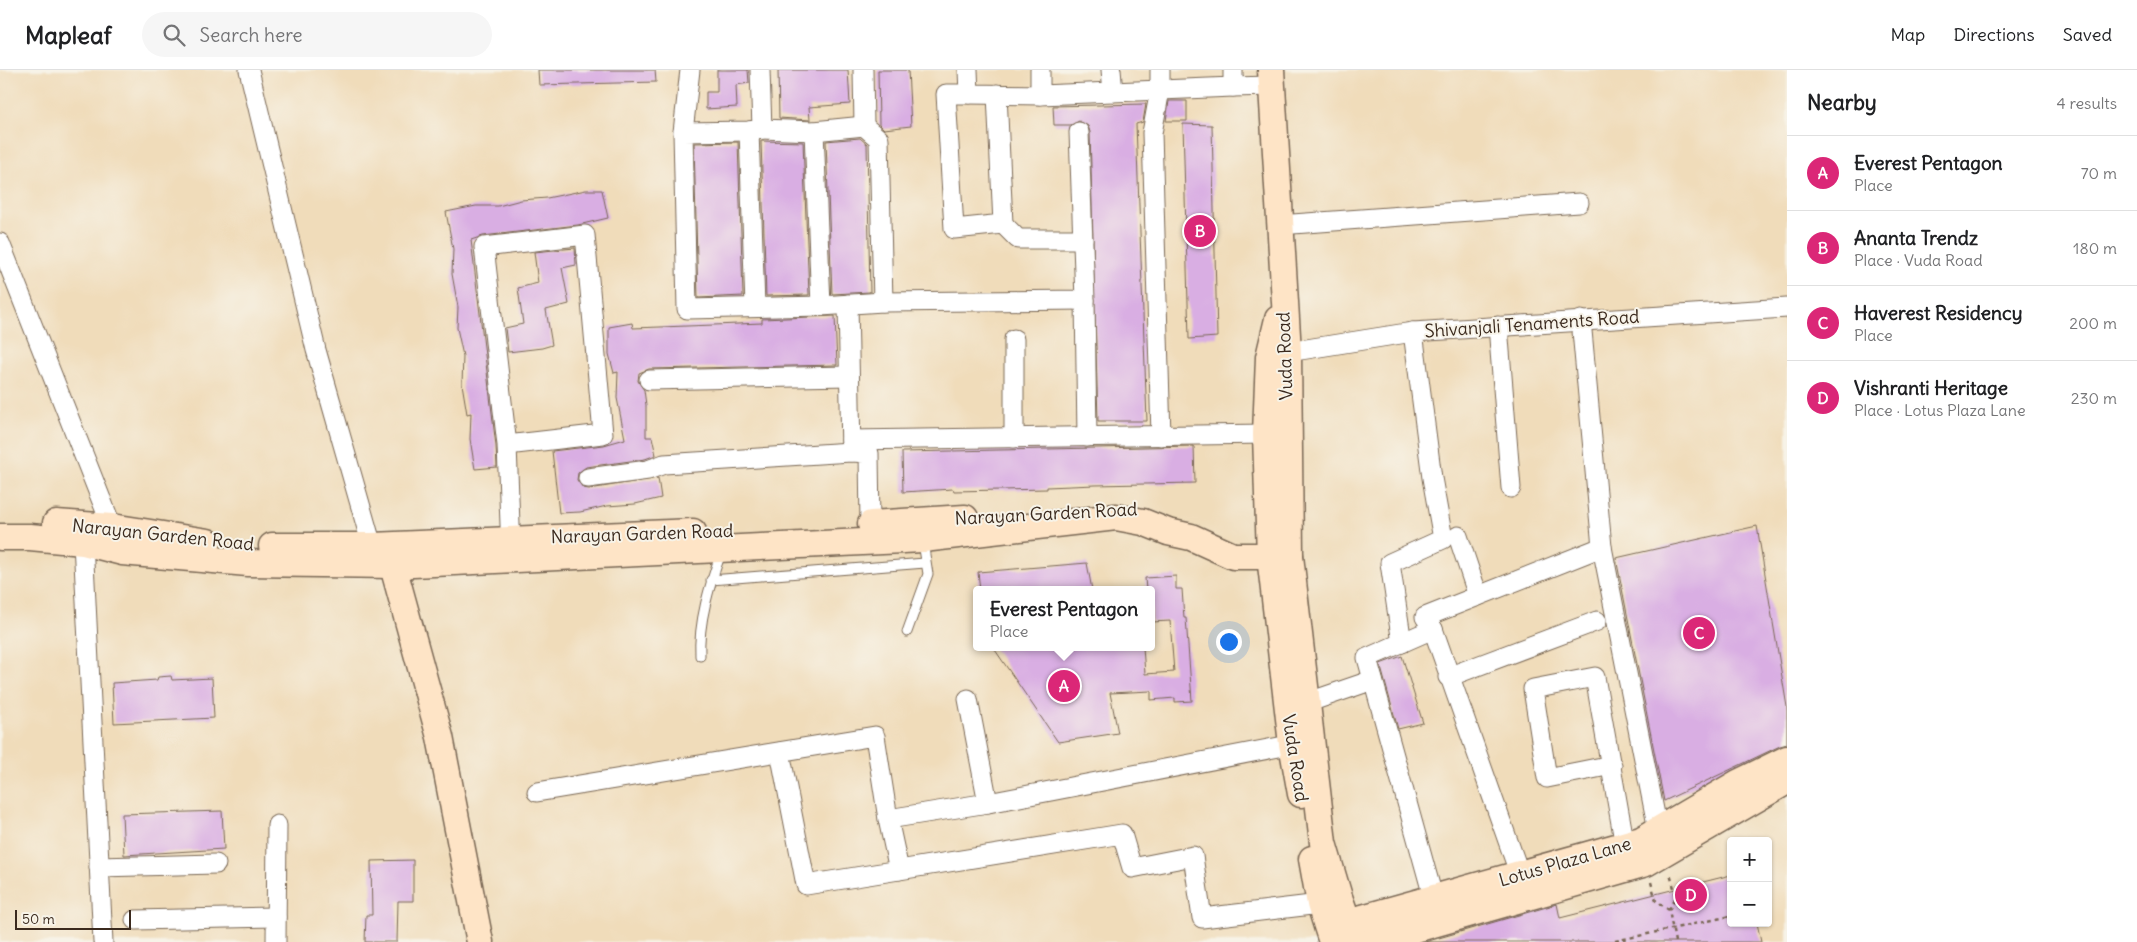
<!DOCTYPE html>
<meta charset="utf-8">
<style>
body{margin:0;font-family:Delius,sans-serif;background:#f6f6f6;color:#202124}
.controls{position:absolute;right:15px;bottom:15px;display:grid;overflow:hidden;border-radius:5px;box-shadow:0 1px 4px #0004}
.controls button{width:45px;height:45px;display:grid;place-items:center;padding:0;border:0;border-bottom:1px solid #e0e0e0;background:#fff;color:#202124;font:25px sans-serif}
.scale{position:absolute;left:15px;bottom:12px;width:116px;box-sizing:border-box;padding-left:5px;border:2px solid #3b2a1e;border-top:0;font-size:14px;line-height:18px;white-space:nowrap;color:#3b2a1e;-webkit-text-stroke:4px #f7f3e8;paint-order:stroke}
.you{position:absolute;left:1228px;top:571px;width:18px;height:18px;margin:-12px;border:4px solid #fff;border-radius:50%;background:#1a73e8;box-shadow:0 0 0 8px #1a73e833}
.badge{display:grid;place-items:center;width:32px;height:32px;border-radius:50%;background:#db2777;color:#fff;font-size:16px;font-weight:700}
.pin{position:absolute;translate:-50% -50%;border:2px solid #fff;box-shadow:0 1px 5px #0006}
.popup{position:absolute;left:973px;top:516px;width:182px;height:65px;box-sizing:border-box;display:grid;place-content:center;border-radius:5px;background:#fff;filter:drop-shadow(0 1px 4px #0005);font-size:16px;white-space:nowrap;color:#757577}
.popup b{font-size:19px;color:#202124}
.popup::after{content:'';position:absolute;left:50%;top:100%;margin-left:-10px;border:10px solid transparent;border-top-color:#fff}
.list{margin:0;padding:0;list-style:none}
h2{display:flex;justify-content:space-between;align-items:center;height:65px;margin:0;padding:0 20px;font-size:21px}
h2 small{font-size:16px;font-weight:400;color:#757577}
.list li{display:grid;grid-template-columns:32px 1fr auto;gap:15px;align-items:center;box-sizing:border-box;height:75px;padding:0 20px;border-top:1px solid #e0e0e0}
.list b{display:block;font-size:19px;white-space:nowrap}
.list p{margin:0;font-size:16px;white-space:nowrap;color:#757577}
.list em{font-size:16px;font-style:normal;color:#757577}
.icon{flex:none;width:28px;height:28px;fill:none;stroke:currentColor;stroke-width:2;stroke-linecap:round;stroke-linejoin:round}
.map{position:relative;flex:none;width:1787px;height:872px;overflow:hidden}
header{display:flex;align-items:center;gap:30px;box-sizing:border-box;height:70px;padding:0 25px;background:#fff;border-bottom:1px solid #e0e0e0}
header strong{font-size:24px}
nav{display:flex;gap:28px;margin-inline-start:auto;font-size:18px}
.search{width:350px;height:45px;background:#f6f6f6;display:flex;align-items:center;gap:12px;box-sizing:border-box;padding:0 18px;border-radius:28px;color:#757577;font-size:19px}
main{display:flex}
aside{flex:1;background:#fff}
.map>svg:first-child{display:block}
.building{fill:#d9aee3}
.lines{fill:none;stroke-linecap:round;stroke-linejoin:round}
.lane-casing{stroke:#7a6855;stroke-width:11}
.street-casing{stroke:#7a6855;stroke-width:21}
.secondary-casing{stroke:#7a6855;stroke-width:29}
.path{stroke:#7a6855;stroke-width:2.5;stroke-dasharray:4 4;stroke-linecap:butt}
.lane{stroke:#fff;stroke-width:9}
.street{stroke:#fff;stroke-width:19}
.secondary{stroke:#fee4c6;stroke-width:26}
.labels{text-anchor:middle;stroke-width:4;stroke-linejoin:round;paint-order:stroke}
.street-label{font-size:18px;fill:#3b2a1e;stroke:#f7f3e8}
</style>
<header>
<strong>Mapleaf</strong>
<div class="search"><svg class="icon" aria-label="search" viewBox="0 0 24 24"><circle cx="10" cy="10" r="6"/><path d="M15 15l6 6"/></svg>Search here</div>
<nav><a>Map</a><a>Directions</a><a>Saved</a></nav>
</header>
<main>
<div class="map">
<svg width="1787" height="872" viewBox="0 0 1787 872">
<rect width="100%" height="100%" fill="#f7f3e8"/>
<filter id="ink" filterUnits="userSpaceOnUse"><feTurbulence type="fractalNoise" baseFrequency=".02" numOctaves="2"/><feDisplacementMap in="SourceGraphic" scale="10" xChannelSelector="R" yChannelSelector="G"/><feConvolveMatrix kernelMatrix="1 2 1 2 8 2 1 2 1" color-interpolation-filters="sRGB"/></filter>
<filter id="wash" filterUnits="userSpaceOnUse"><feTurbulence type="fractalNoise" baseFrequency=".0096" numOctaves="4" result="noise"/><feDisplacementMap in="SourceGraphic" scale="20" xChannelSelector="R" yChannelSelector="G"/><feGaussianBlur stdDeviation="1.12" result="paint"/><feColorMatrix in="noise" values="0 0 0 0 0 0 0 0 0 0 0 0 0 0 0 0 0 1.4 0 .05"/><feComposite in="paint" operator="in"/></filter>
<g filter="url(#wash)">
<rect width="100%" height="100%" fill="#f0dcba"/>
<g id="blocks">
<!-- building -->
<g class="building">
<polygon points="538,0 655,0 656,12 539,15"/>
<polygon points="717,0 748,0 749,13 736,15 737,37 706,39 706,22 717,22"/>
<polygon points="778,0 848,0 850,34 809,37 810,50 779,48"/>
<polygon points="878,0 908,0 911,56 884,59 879,54"/>
<polygon points="1169,31 1187,31 1187,51 1166,51"/>
<polygon points="1146,34 1143,52 1136,54 1147,351 1098,351 1090,62 1088,56 1079,51 1071,55 1054,55 1053,36"/>
<polygon points="1183,54 1212,55 1217,267 1189,269"/>
<polygon points="860,68 867,74 870,222 832,224 826,71"/>
<polygon points="761,71 803,72 809,225 766,226"/>
<polygon points="738,72 743,226 698,228 694,73"/>
<polygon points="586,120 602,120 608,148 578,155 483,166 471,170 496,376 497,397 475,399 470,369 471,343 467,344 462,314 463,286 457,258 458,237 452,204 453,179 446,142 476,136 498,136 521,130 547,128"/>
<polygon points="575,178 576,195 562,198 569,234 546,240 552,275 542,278 508,282 505,258 523,254 518,218 538,213 534,182"/>
<polygon points="835,246 837,295 649,299 639,303 638,311 644,320 646,335 646,367 652,367 656,385 645,389 586,397 578,403 577,410 583,418 589,419 658,408 661,428 635,434 607,436 580,442 559,443 552,381 604,375 625,369 617,328 618,302 614,303 609,284 609,257 632,253 633,258 714,255 762,253 762,249"/>
<polygon points="1194,376 1195,413 1095,415 1047,417 1047,419 954,421 953,419 903,422 902,382"/>
<polygon points="1757,456 1787,637 1787,674 1780,676 1664,731 1616,488"/>
<polygon points="1087,493 1092,520 980,520 978,502"/>
<polygon points="1176,506 1176,519 1182,519 1184,548 1186,548 1192,631 1175,632 1175,628 1151,630 1151,621 1110,623 1118,663 1058,672 993,577 1143,577 1145,604 1174,602 1170,551 1152,552 1152,520 1146,520 1145,508"/>
<polygon points="1402,586 1423,653 1398,659 1380,594"/>
<polygon points="171,606 172,610 212,608 214,648 114,653 112,613 157,610 158,607"/>
<polygon points="222,741 224,779 124,785 122,744"/>
<polygon points="413,790 413,831 398,831 397,872 365,872 366,845 372,845 371,791"/>
<polygon points="1731,805 1731,853 1757,853 1761,872 1425,872 1557,834 1560,848"/>
</g>
</g>
</g>
<g filter="url(#ink)">
<use href="#blocks" fill-opacity="0" stroke="#7a6855" stroke-width="1"/>
<g class="lines">
<defs>
<g id="lane">
<polyline points="711,510 925,493"/>
<polyline points="907,562 928,504 923,472"/>
<path d="M700,586C698,552 710,514 721,483"/>
</g>
<g id="street">
<polyline points="249,0 316,280 372,476"/>
<polyline points="760,0 762,59 749,61 683,62 687,239 821,236 883,232 1085,230 1079,62"/>
<polyline points="863,0 864,56"/>
<polyline points="968,0 969,24 1040,25"/>
<polyline points="1040,0 1040,25 1233,17 1233,0"/>
<polyline points="1111,0 1113,22"/>
<polyline points="1160,0 1160,20 1152,63 1161,366"/>
<polyline points="1233,17 1271,16"/>
<polyline points="969,24 946,24 954,159 1003,154 997,24"/>
<polyline points="762,59 814,61 864,56 879,69 883,232"/>
<polyline points="749,61 755,237"/>
<polyline points="814,61 821,236"/>
<polyline points="683,62 690,0"/>
<polyline points="1003,154 1018,169 1083,169"/>
<polyline points="1279,155 1579,133"/>
<polyline points="0,173 116,467"/>
<polyline points="1085,230 1087,367"/>
<polyline points="848,234 851,382 869,383 870,454 868,466"/>
<polyline points="1581,250 1602,477"/>
<polyline points="1498,256 1511,418"/>
<polyline points="1014,269 1014,368"/>
<polyline points="1288,282 1413,262"/>
<polyline points="649,310 849,306"/>
<polyline points="851,370 1266,364"/>
<polyline points="507,375 603,364 585,165 484,177 507,375 511,481"/>
<polyline points="588,408 648,400 664,394 851,382"/>
<polyline points="1458,466 1478,526"/>
<polyline points="83,472 103,872"/>
<polyline points="1433,559 1425,547 1602,477 1660,770"/>
<polyline points="1402,573 1390,493 1443,469 1432,408 1413,262 1787,238"/>
<polyline points="1448,607 1597,551"/>
<polyline points="968,629 988,733"/>
<polyline points="1306,633 1373,610"/>
<polyline points="780,682 806,815 1122,764 1132,798 1193,786 1202,848 1320,834 1331,830"/>
<polyline points="1612,695 1547,708 1533,619 1595,607 1625,776"/>
<polyline points="537,722 875,666 888,749 988,733 1305,672"/>
<polyline points="888,749 899,800"/>
<polyline points="99,797 216,794"/>
<polyline points="1434,830 1367,588 1433,559 1520,805"/>
<polyline points="135,850 276,847"/>
<polyline points="276,872 277,755"/>
</g>
<g id="secondary">
<polyline points="1271,0 1288,282 1290,486 1323,773 1339,827 1355,872"/>
<polyline points="1278,249 1269,287 1266,364 1270,486 1292,674 1301,724"/>
<polyline points="56,453 112,457 208,472"/>
<polyline points="871,454 965,448"/>
<polyline points="0,467 30,467 83,472 122,482 248,493 393,495 923,469 1116,447 1143,452 1168,462 1191,467 1233,486 1290,486"/>
<polyline points="272,476 372,476 693,462"/>
<polyline points="388,478 440,667 480,872"/>
<polyline points="1312,789 1320,834 1332,872"/>
<polyline points="1331,859 1348,852 1641,770 1738,713 1787,689"/>
<polyline points="1370,872 1646,793 1787,711"/>
</g>
</defs>
<!-- lane casing -->
<use href="#lane" class="lane-casing"/>
<!-- street casing -->
<use href="#street" class="street-casing"/>
<!-- secondary casing -->
<use href="#secondary" class="secondary-casing"/>
<!-- path -->
<g class="path">
<polyline points="1651,812 1656,831 1669,840 1675,872"/>
<polyline points="1669,840 1676,825 1670,804"/>
<polyline points="1615,871 1731,846"/>
</g>
<!-- lane -->
<use href="#lane" class="lane"/>
<!-- street -->
<use href="#street" class="street"/>
<!-- secondary -->
<use href="#secondary" class="secondary"/>
</g>
</g>
<g class="labels">
<!-- street labels -->
<g class="street-label">
<text transform="translate(1532 254) rotate(-4)" y="6">Shivanjali Tenaments Road</text>
<text transform="translate(1285 286) rotate(-92)" y="6">Vuda Road</text>
<text transform="translate(1046 444) rotate(-3)" y="6">Narayan Garden Road</text>
<text transform="translate(642 464) rotate(-2)" y="6">Narayan Garden Road</text>
<text transform="translate(163 465) rotate(6)" y="6">Narayan Garden Road</text>
<text transform="translate(1295 688) rotate(81)" y="6">Vuda Road</text>
<text transform="translate(1565 792) rotate(-16)" y="6">Lotus Plaza Lane</text>
</g>
</g>
</svg>
<div class="controls">
<button>+</button>
<button>−</button>
</div>
<div class="scale">50 m</div>
<div class="you"></div>
<div class="pin badge" style="left:1064px;top:616px">A</div>
<div class="popup"><b>Everest Pentagon</b>Place</div>
<div class="pin badge" style="left:1200px;top:161px">B</div>
<div class="pin badge" style="left:1699px;top:563px">C</div>
<div class="pin badge" style="left:1691px;top:825px">D</div>
</div>
<aside>
<h2>Nearby<small>4 results</small></h2>
<ul class="list">
<li><span class="badge">A</span><div><b>Everest Pentagon</b><p>Place</p></div><em>70 m</em></li>
<li><span class="badge">B</span><div><b>Ananta Trendz</b><p>Place · Vuda Road</p></div><em>180 m</em></li>
<li><span class="badge">C</span><div><b>Haverest Residency</b><p>Place</p></div><em>200 m</em></li>
<li><span class="badge">D</span><div><b>Vishranti Heritage</b><p>Place · Lotus Plaza Lane</p></div><em>230 m</em></li>
</ul>
</aside>
</main>
